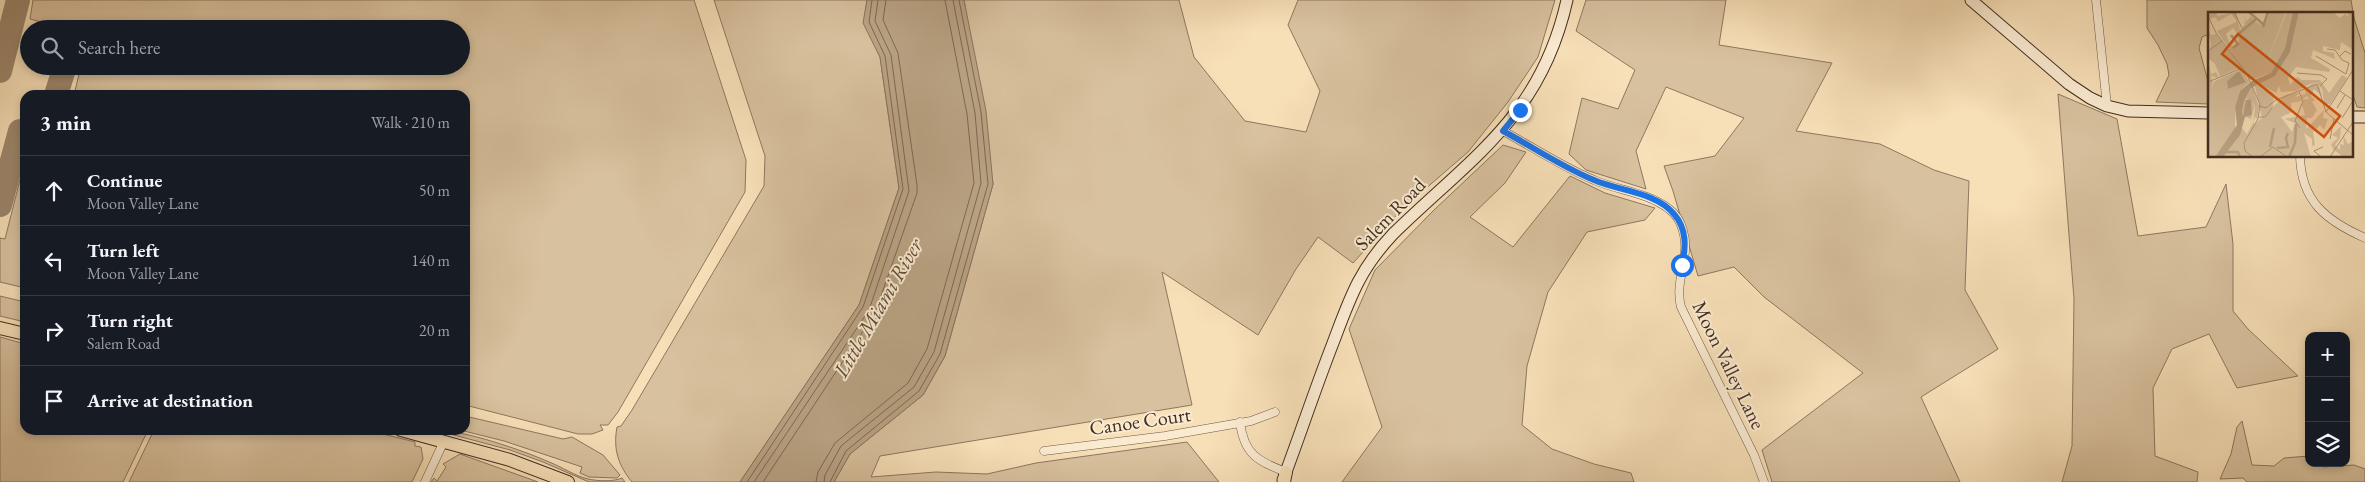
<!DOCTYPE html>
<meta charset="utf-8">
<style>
body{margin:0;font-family:"EB Garamond",serif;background:#20242c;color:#f1f3f6}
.controls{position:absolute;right:15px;bottom:15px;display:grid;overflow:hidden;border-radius:10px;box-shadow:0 2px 8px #0003}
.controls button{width:45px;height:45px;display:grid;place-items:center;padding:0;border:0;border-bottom:1px solid #363941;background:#171b24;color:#f1f3f6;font:25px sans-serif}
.stop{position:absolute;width:15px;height:15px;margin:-11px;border:4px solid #1a73e8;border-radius:50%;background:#fff}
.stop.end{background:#1a73e8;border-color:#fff;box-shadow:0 1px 5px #0008}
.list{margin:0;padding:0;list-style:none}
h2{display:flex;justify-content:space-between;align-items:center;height:65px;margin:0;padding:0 20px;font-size:21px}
h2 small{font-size:16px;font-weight:400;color:#9ea1a6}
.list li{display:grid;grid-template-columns:32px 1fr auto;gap:15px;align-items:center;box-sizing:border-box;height:70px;padding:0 20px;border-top:1px solid #363941}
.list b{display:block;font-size:19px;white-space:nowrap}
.list p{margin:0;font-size:16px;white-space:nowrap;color:#9ea1a6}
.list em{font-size:16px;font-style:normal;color:#9ea1a6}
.icon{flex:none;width:28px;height:28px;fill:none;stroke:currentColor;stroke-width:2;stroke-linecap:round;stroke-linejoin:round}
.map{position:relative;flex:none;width:2365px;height:482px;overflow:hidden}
.search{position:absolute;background:#171b24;box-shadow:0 2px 8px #0003;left:20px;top:20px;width:450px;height:55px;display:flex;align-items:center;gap:12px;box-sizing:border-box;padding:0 18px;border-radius:28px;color:#9ea1a6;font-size:19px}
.panel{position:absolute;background:#171b24;box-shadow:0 2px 8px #0003;left:20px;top:90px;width:450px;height:345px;border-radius:15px}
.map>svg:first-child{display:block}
.green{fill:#d8c19e;stroke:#8c7860}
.water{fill:#b9a384;stroke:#89745d}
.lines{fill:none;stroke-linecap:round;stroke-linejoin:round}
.shore{stroke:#7d6853;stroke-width:1}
.taxiway{stroke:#9c866c;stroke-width:24}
.street-casing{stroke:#6e5a47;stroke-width:9}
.secondary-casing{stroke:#412e22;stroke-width:13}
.primary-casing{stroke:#412e22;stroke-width:14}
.street{stroke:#faead0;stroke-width:8}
.secondary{stroke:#faead0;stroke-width:11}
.primary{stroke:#f7dfb7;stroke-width:12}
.route{stroke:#1a73e8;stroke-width:6}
.labels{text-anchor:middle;stroke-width:4;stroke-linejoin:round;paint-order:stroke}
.street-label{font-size:20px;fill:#412e22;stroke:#faead0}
.water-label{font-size:21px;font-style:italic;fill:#5f4b3a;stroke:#faead0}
.inset-river{fill:none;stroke:#b9a384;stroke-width:2.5}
.inset-road{fill:none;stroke:#ae987b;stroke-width:1}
.view{fill:#d7550e;fill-opacity:0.15;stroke:#d7550e;stroke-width:2.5}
.inset-edge{fill:none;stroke:#412e22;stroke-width:2.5}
</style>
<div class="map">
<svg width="2365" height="482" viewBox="0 0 2365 482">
<rect width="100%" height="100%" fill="#f7dfb7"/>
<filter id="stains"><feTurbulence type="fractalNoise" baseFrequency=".004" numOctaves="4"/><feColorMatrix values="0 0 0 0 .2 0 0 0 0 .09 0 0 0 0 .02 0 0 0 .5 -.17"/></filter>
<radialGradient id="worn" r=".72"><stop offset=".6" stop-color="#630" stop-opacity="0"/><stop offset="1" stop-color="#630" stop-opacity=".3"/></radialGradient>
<!-- green -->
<g class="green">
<polygon points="33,0 694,0 746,160 745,192 618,412 608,425 600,425 603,430 592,434 578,434 465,405 465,95 74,95 81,66 461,66 461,29 67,29 30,19"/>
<path d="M714,0H867L864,23L880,57L899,188L859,305L740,482H632C618,465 613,449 617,427L621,426L632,410L764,186L765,156Z"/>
<polygon points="964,0 1179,0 1194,57 1245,121 1306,132 1320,91 1288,25 1298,0 1555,0 1538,57 1508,102 1468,152 1402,209 1353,263 1318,237 1296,269 1258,335 1162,272 1192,405 880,456 871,477 936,472 987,474 1036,463 1187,442 1219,482 834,482 850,454 923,395 945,356 993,184"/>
<polygon points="1586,0 1726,0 1719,45 1832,63 1796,131 1880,144 1934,170 1969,181 1965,290 1998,349 1921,397 1960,482 1772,482 1762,450 1863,373 1764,297 1734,267 1698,276 1673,191 1664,166 1715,156 1744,118 1666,87 1636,151 1646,189 1586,170 1569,154 1582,98 1618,109 1635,70 1576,31"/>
<polygon points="2147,0 2351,0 2354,18 2365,53 2365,108 2357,107 2351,89 2351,14 2209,14 2209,34 2202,37 2199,48 2209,85 2209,104 2156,102 2169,75 2167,64 2158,45 2147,28"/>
<polygon points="2058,94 2117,119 2138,236 2206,227 2226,184 2233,244 2233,311 2248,329 2298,376 2237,388 2209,334 2172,349 2153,388 2155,456 2198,472 2197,482 2062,482 2072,446 2074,299"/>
<polygon points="1503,145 1526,152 1505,183 1470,217 1513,247 1570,176 1605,193 1655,208 1645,220 1587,232 1548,292 1527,366 1522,425 1552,449 1594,464 1631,473 1634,482 1342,482 1382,427 1349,329 1375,270 1433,211"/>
<polygon points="25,160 25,288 0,282 0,238 5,239"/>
<polygon points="0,296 25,302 25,322 0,316"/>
<polygon points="0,337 25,344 25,430 148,430 123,482 0,482"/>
<polygon points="465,416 563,439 572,437 603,455 620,475 617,478 589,477 580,473 582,467 504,441 460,430 465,430"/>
<polygon points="2242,421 2252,465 2274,466 2284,458 2309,456 2309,463 2322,463 2323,467 2354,465 2365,469 2365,482 2247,482 2243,478 2220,479 2231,454 2237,427"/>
<polygon points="154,430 367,430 415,442 415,446 421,447 423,459 412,482 129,482"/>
<path d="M435,430C464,430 522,450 549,462C562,467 575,476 588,479C597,481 613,482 622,478L625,482H589L543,462L510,450Z"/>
<polygon points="460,454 538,482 431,482 434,478 437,481 446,467 443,464"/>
</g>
<!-- water -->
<polygon class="water" points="867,0 964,0 986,111 993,184 945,356 923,395 850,454 834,482 740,482 859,305 899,188 880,57 863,23"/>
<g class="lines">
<!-- shore -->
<g class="shore">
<polyline points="747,482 863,307 903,189 885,56 869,22 872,0"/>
<polyline points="754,482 869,310 909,191 891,55 875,21 878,0"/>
<polyline points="763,482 875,313 917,193 917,185 898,53 883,20 886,0"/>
<polyline points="816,482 818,472 835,443 908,383 927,349 974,183 967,114 945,0"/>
<polyline points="824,482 825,475 841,446 914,387 934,352 981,183 975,113 953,0"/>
<polyline points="830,482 846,451 919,391 940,354 988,184 981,112 959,0"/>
</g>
<!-- taxiway -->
<g class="taxiway">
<polyline points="0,71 18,0"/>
<polyline points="56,95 65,66"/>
<polyline points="0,205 20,131"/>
</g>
<defs>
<g id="street">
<polyline points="2096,0 2107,106"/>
<path d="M1503,131C1533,147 1562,167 1594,180C1619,191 1647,192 1669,209C1676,214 1681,223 1683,231C1691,256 1674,281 1681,307L1754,455L1764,482"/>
<path d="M2300,156C2301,202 2327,221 2365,238"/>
<path d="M1240,422C1244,455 1258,461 1286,472"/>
<polyline points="1044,451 1165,436 1251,421 1275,412"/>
<polyline points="425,482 444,441"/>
</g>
<g id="secondary">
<polyline points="1971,0 2069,84 2090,98 2107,106 2128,111 2209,113"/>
<polyline points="2351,117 2365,117"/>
<path d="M1283,480C1300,435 1315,389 1333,343C1350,298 1359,270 1393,234C1473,156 1541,116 1567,0"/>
</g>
<g id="primary">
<polyline points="0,328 25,334"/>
<polyline points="401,430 510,460 568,482"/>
<polyline points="1284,482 1286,472"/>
</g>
</defs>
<!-- street casing -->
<use href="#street" class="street-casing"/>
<!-- secondary casing -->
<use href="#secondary" class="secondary-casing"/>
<!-- primary casing -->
<use href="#primary" class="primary-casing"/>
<!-- street -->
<use href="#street" class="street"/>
<!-- secondary -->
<use href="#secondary" class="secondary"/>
<!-- primary -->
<use href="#primary" class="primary"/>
</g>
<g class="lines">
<!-- route -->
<path class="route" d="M1520,110L1503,131C1533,147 1562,167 1594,180C1619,191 1656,192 1674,214C1687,229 1686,247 1682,265"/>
</g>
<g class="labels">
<!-- street labels -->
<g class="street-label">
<text transform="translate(1390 214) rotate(-46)" y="7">Salem Road</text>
<text transform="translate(1729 365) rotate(64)" y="7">Moon Valley Lane</text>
<text transform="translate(1140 421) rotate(-8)" y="7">Canoe Court</text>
</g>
<!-- water labels -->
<g class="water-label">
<text transform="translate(878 308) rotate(-60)" y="7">Little Miami River</text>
</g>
</g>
<!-- overview -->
<g transform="translate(2208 12)">
<rect width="145" height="145" fill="#f7dfb7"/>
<path d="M0,0H7L10,4L28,0L32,18L37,12L35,9L40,11L38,10L36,4L39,9L43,4L46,7L30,22L25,16L18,22L22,32L27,30L23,33L26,36L31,32V23L47,9L56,15L62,0H78L56,57L79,0H85L80,31L63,61L42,68L9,19L28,10V8L23,2L11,9L4,11L10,9L7,5L2,7ZM91,0H125L132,6L137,2L141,5L139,0H145V38L133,30L132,38L115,34V39L126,41L127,47L105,38L103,46L122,57L121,60L88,55L80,66L82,73L89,65L94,68H112L121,81L134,63L139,66L122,92H116L114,77L109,71L102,72L88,79L73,80L71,74L68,81L52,72L66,82L65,95L77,83L91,81L87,85L92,84L94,89L83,91L84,100L73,105L84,120L87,111L77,107L97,103L94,93L96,87H101L99,84L95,87L93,83L98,82L97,78L104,72L111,74L114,84L106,77L103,84L107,88L104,90L109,98L104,106H99L98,117L116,98L115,106L120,107L116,118L112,113L105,120L107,133L104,134V127L96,121L103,145H15L34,116L39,122L46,109V113L54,106L47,74L67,64L82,40ZM0,18L3,23L8,22L33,55L12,64L7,52L0,46L3,32ZM0,48L3,62L8,60L11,66L3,64L5,70L3,75L7,69L34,57L41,70L32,79L27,95V118L7,145H0ZM31,59L38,69L20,77L19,69ZM44,75L51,94L49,107L47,105L45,109L47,96L45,89L46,96L43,107L38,105L44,103L43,87H38L35,105L34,100L36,89ZM133,114L132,126L127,133L132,138V132L136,133L135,123L140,132L145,129V145H135L125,137L123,132L130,126L124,123Z" fill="#d8c19e" fill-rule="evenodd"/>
<path d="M85,0H91L82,40L67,64L43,76L36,89L34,100L35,104L38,88L43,87L44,103L37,105L32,123L15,145H7L29,113L27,95L32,79L44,69L63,61L77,36ZM31,59L38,70L20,77L19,69Z" fill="#b9a384"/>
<path class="inset-river" d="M41,0L56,13M55,15L60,0M23,23L30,32L25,36M26,26L48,7M62,135L66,116M69,136L80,135L78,126L80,121M17,140H30L32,145M81,145L87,131L88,112"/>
<path class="inset-road" d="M26,0L34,16M0,4L8,21L38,61L52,92L50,107L36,131L37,139L45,145M119,37L127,38L134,48L141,51L138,62M0,39L14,29M108,44L138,62M131,45L137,39L143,42M89,61L113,63L119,67L112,74M0,70L34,56M132,79L145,88M91,80L95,89L87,109L92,116M68,88L109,72L118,100L145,123M51,94L58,96L69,87M129,96L137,83M118,100L145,58M51,105H57L64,96M134,106L145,89M122,127L126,107M52,145L65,135L79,145M113,145L106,139L115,135M122,145L145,110"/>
<path class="view" d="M30,22L132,104L116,125L14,42Z"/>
<rect width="145" height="145" class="inset-edge"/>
</g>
<rect width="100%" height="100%" filter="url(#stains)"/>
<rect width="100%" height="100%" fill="url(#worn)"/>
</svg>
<div class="controls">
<button>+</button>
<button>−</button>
<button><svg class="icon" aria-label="layers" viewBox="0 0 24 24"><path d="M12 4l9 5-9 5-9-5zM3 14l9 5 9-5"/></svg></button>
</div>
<div class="stop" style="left:1682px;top:265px"></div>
<div class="stop end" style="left:1520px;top:110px"></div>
<div class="search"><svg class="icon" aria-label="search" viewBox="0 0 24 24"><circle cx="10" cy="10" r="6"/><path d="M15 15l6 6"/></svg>Search here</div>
<section class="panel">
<h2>3 min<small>Walk · 210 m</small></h2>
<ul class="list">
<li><svg class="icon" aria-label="ahead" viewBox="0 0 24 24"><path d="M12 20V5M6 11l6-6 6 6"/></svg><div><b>Continue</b><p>Moon Valley Lane</p></div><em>50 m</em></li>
<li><svg class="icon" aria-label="left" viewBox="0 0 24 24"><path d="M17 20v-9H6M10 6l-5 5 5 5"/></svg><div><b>Turn left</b><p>Moon Valley Lane</p></div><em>140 m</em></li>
<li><svg class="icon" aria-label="right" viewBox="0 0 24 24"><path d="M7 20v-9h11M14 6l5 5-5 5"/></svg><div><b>Turn right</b><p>Salem Road</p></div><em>20 m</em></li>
<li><svg class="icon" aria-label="arrive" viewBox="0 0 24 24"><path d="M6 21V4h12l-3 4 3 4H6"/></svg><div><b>Arrive at destination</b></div></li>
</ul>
</section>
</div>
